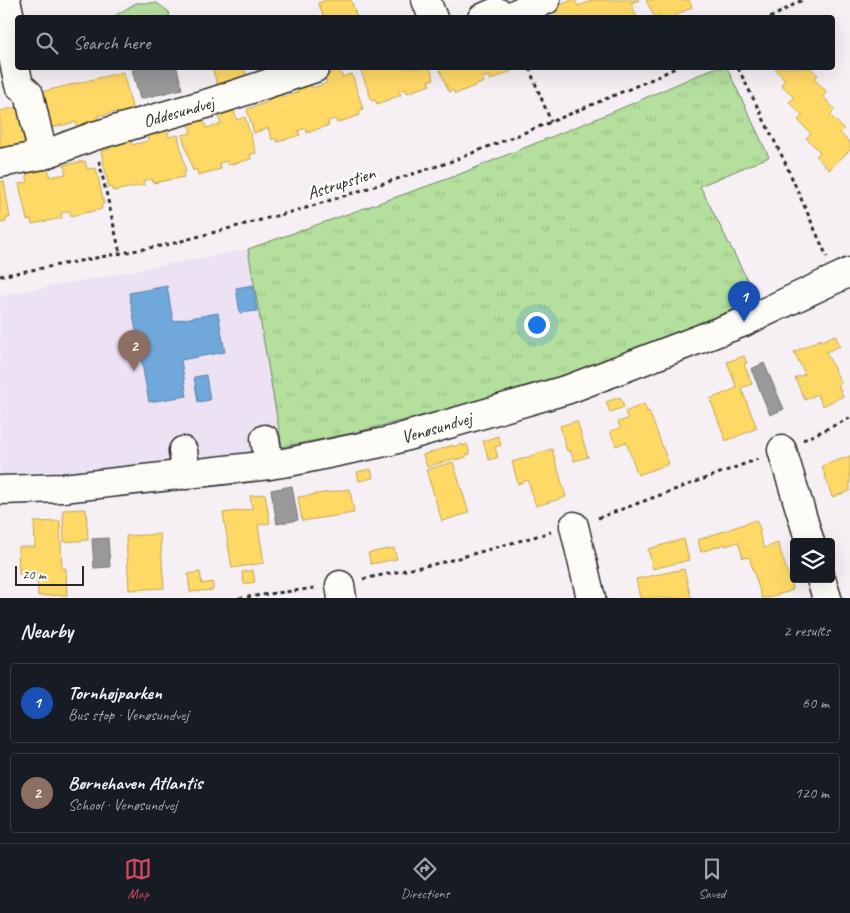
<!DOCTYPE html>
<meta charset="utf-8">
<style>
body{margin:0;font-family:Caveat,sans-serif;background:#20242c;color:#f1f3f6}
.controls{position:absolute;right:15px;bottom:15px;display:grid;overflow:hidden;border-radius:5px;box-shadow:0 5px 20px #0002}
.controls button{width:45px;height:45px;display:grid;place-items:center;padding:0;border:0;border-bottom:1px solid #363941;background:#171b24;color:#f1f3f6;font:25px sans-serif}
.scale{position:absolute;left:15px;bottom:12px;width:69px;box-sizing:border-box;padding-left:5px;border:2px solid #2b2b2b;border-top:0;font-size:14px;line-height:18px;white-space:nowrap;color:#2b2b2b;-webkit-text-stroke:4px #fdfcf7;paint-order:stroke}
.you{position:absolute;left:536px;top:324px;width:18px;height:18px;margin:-12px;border:4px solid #fff;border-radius:50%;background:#1a73e8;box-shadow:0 0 0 8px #1a73e833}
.badge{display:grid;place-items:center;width:32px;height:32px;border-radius:50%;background:#d1495b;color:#fff;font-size:16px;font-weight:700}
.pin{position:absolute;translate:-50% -41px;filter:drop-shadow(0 1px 2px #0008)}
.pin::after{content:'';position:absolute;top:26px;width:18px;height:15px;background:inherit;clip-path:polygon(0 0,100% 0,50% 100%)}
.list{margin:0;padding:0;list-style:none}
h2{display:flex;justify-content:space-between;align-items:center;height:65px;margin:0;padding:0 20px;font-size:21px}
h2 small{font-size:16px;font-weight:400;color:#9ea1a6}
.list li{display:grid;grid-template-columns:32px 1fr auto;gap:15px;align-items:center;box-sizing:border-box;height:80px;margin:0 10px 10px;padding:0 10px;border:1px solid #363941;border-radius:5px}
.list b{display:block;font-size:19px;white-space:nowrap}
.list p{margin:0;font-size:16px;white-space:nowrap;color:#9ea1a6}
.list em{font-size:16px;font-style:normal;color:#9ea1a6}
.icon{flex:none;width:28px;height:28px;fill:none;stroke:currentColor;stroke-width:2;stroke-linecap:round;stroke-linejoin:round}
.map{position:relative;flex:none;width:850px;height:598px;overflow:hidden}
.search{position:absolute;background:#171b24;box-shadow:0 5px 20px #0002;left:15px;right:15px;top:15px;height:55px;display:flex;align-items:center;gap:12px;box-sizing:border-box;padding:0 18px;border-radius:5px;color:#9ea1a6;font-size:19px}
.sheet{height:245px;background:#171b24}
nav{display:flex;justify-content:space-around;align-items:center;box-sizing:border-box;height:70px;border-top:1px solid #363941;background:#171b24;font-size:14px;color:#9ea1a6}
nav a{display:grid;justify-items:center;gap:2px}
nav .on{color:#d1495b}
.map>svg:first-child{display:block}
.built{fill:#ede2f3}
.grass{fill:url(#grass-tufts);stroke:#708564}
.green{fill:#b4df9d;stroke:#708564}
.homes{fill:#ffd966;stroke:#bfa554}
.schools{fill:#6fa8dc;stroke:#5b82a7}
.industry{fill:#999;stroke:#787878}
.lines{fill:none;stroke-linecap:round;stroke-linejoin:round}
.minor-casing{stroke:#2b2b2b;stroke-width:31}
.path{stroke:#2b2b2b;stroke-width:3;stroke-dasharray:4 4;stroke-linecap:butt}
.minor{stroke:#fdfcf7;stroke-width:28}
.labels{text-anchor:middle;stroke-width:5;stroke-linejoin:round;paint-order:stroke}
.street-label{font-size:18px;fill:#2b2b2b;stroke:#fdfcf7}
</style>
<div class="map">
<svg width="850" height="598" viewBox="0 0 850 598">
<defs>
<pattern id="grass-tufts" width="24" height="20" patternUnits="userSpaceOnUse" patternTransform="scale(1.25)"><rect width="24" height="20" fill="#b4df9d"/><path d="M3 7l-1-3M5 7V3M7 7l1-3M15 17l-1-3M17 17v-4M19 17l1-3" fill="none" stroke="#9bc087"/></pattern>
</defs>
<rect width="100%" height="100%" fill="#f6f0f5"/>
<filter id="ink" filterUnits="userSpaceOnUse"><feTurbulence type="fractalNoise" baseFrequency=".02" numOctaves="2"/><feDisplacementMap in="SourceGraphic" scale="10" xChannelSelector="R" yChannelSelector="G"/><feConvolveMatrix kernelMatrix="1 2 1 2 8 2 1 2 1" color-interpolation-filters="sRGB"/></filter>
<g filter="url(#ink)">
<!-- built -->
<polygon class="built" points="248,249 282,447 154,464 71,471 0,474 0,296"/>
<!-- grass -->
<polygon class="grass" points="714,68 727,68 769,157 700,186 757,299 642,349 502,396 352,433 282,447 248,249 450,178 615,111"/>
<!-- green -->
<polygon class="green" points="136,3 157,3 169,12 170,17 113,17"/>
<!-- homes -->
<g class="homes">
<polygon points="326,0 351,0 357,18 324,18 318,3"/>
<polygon points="572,0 575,0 578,6 593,0 639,0 631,3 637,18 554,18 557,16 554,8"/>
<polygon points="646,0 689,0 692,7 671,18 660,18 659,15 655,18"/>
<polygon points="212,68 244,68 248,81 219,90"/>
<polygon points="360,68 430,68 434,79 428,81 430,85 407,93 406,89 399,91 401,95 377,104 375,100 372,101"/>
<polygon points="439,68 519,68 490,80 489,76 482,78 484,82 455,94 453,90 449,92"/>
<polygon points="774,68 811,68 818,75 814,79 827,92 823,96 835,110 830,115 844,129 840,133 850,143 850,150 829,170 816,156 820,152 806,138 811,134 798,120 803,116 789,102 794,98 781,84 785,80"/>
<polygon points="340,69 342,77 352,74 363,109 359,111 360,115 337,123 335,119 328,121 329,125 307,133 306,128 298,131 300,135 277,142 276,138 272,140 268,128 254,133 247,109 268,102 266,94 280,89 283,97 298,92 295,83 309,79 312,88 327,83 324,74"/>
<polygon points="123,72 134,115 118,119 117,112 97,116 99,122 77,127 76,122 46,129 37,93"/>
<polygon points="21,106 32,150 2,156 0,149 0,111"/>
<polygon points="234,111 237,120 245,117 256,153 250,154 251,159 228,165 227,161 219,163 221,169 198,175 197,169 193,171 182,135 191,133 189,124 204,120 206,128 221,124 218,115"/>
<polygon points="167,128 169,137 178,135 186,172 183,172 184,177 153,183 152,179 143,181 144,185 113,191 112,187 109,188 101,151 110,149 108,141 130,136 132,145 148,141 146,133"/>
<polygon points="85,161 87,169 96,168 104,204 101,205 102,209 71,216 70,211 61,213 62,218 32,224 31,219 27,220 19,184 28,182 26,174 48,169 50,177 66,174 64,165"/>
<polygon points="4,181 10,218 6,218 6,222 0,223 0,182"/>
<polygon points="835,335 840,346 826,352 841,383 838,385 843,396 823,406 817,394 805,400 795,378 805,374 794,352 821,339 822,341"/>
<polygon points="744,356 747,363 744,364 752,384 741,388 757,428 726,441 710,399 737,388 727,362"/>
<polygon points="620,397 624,407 610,412 606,402"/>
<polygon points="644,404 647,412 649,411 669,464 638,475 626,442 616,446 610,431 620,428 618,422 628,419 625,412"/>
<polygon points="577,421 588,457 574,461 570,450 567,451 560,426"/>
<polygon points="498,436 501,445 495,447 498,457 489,460 483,441"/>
<polygon points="462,444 463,446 467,444 470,454 466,455 466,457 456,460 456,458 427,467 423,455 453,445 453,447"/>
<polygon points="552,449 566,497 536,506 528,480 518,484 512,462"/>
<polygon points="850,456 850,491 832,497 822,466"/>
<polygon points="453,462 469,513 442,521 426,470"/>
<polygon points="371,469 373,478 359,481 357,472"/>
<polygon points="350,489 354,513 302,521 298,497"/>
<polygon points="265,494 270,523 258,525 264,563 232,568 223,513 252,509 250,496"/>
<polygon points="86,509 88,540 64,542 63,510"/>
<polygon points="756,520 761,531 759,532 764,548 778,543 793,590 768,598 762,598 749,557 743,558 738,542 726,546 725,544 701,552 698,540"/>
<polygon points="60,521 62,569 66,568 67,595 38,596 37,573 19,574 18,547 35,547 34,522"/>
<polygon points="160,534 164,588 129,590 126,536"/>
<polygon points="684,539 689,560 653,569 648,549"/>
<polygon points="394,548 397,559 371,564 368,553"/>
<polygon points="684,569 691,598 640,598 636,579"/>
<polygon points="253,570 255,582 244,584 242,572"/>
<polygon points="200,572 202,584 213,582 213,590 190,592 188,574"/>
</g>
<!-- schools -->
<g class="schools">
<polygon points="253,285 257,311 240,313 236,288"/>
<polygon points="167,286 173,321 218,313 225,352 181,360 187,396 149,402 129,293"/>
<polygon points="206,375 210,400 198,402 194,377"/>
</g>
<!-- industry -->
<g class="industry">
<polygon points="141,68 177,68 182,89 140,99 132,70"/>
<polygon points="764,363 784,409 770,415 751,369"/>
<polygon points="292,486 298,520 277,524 271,490"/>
<polygon points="108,538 110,567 94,568 92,539"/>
</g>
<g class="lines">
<defs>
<g id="minor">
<polyline points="6,0 11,22 8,34 19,85 29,94 43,155"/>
<polyline points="426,0 433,18"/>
<polyline points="482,18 496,12 508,17 546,0"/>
<path id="s1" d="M0,163L43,155L94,136L209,103L315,68"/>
<polyline points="265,439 269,465"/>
<polyline points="782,450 810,542"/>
<polyline points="183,451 186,475"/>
<path id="s2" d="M0,490L63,488L269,465L289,462L390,441L569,389L744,322L850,272"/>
<polyline points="574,526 591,598"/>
<polyline points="821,579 827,598"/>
<polyline points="340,585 342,598"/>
</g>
</defs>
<!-- minor casing -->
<use href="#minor" class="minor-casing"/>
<!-- path -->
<g class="path">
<polyline points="770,18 802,0"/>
<polyline points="529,68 551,122"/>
<polyline points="738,68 784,160 827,257"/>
<polyline points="99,161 120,253"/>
<polyline points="0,276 170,244 306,208 447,163 551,122 655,78 675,68"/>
<polyline points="803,440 850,418"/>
<polyline points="598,518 758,459"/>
<polyline points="363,579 444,562 551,532"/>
<polyline points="239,598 315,588"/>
</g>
<!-- minor -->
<use href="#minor" class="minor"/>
</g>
</g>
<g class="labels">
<!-- street labels -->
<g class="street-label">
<text dy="6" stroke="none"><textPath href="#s1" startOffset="186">Oddesundvej</textPath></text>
<text transform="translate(341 183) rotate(-18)" y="6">Astrupstien</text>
<text dy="6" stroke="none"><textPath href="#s2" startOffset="442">Venøsundvej</textPath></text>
</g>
</g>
</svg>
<div class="controls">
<button><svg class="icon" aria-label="layers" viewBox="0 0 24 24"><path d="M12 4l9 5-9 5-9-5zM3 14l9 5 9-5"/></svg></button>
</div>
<div class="scale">20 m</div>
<div class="you"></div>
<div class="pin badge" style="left:744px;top:322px;background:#1a4fb4">1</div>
<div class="pin badge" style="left:134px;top:371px;background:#8d6e63">2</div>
<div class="search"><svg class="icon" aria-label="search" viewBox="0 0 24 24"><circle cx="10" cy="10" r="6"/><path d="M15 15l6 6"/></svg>Search here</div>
</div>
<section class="sheet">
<h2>Nearby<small>2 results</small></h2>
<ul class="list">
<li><span class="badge" style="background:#1a4fb4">1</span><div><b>Tornhøjparken</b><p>Bus stop · Venøsundvej</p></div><em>60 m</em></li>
<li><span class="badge" style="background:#8d6e63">2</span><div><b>Børnehaven Atlantis</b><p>School · Venøsundvej</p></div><em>120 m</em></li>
</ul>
</section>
<nav>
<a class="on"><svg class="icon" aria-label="map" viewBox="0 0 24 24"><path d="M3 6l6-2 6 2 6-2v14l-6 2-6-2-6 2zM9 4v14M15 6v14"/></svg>Map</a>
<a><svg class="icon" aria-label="directions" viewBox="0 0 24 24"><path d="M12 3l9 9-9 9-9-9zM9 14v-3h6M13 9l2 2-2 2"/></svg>Directions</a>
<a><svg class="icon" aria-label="saved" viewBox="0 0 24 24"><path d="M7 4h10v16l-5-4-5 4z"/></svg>Saved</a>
</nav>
